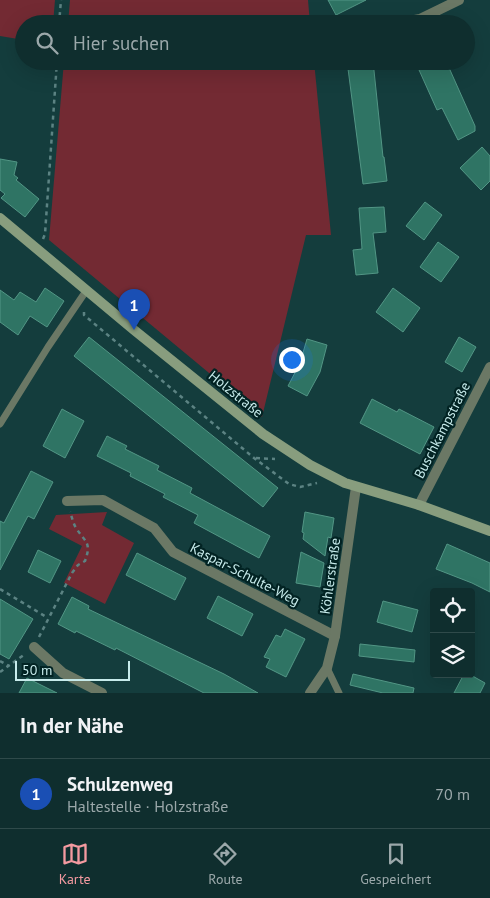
<!DOCTYPE html>
<html lang="de">
<meta charset="utf-8">
<style>
body{margin:0;font-family:"PT Sans",sans-serif;background:#1d3a3a;color:#f1f3f6}
.controls{position:absolute;right:15px;bottom:15px;display:grid;overflow:hidden;border-radius:5px;box-shadow:0 5px 20px #0002}
.controls button{width:45px;height:45px;display:grid;place-items:center;padding:0;border:0;border-bottom:1px solid #2f4a4a;background:#0f2e2e;color:#f1f3f6;font:25px sans-serif}
.scale{position:absolute;left:15px;bottom:12px;width:115px;box-sizing:border-box;padding-left:5px;border:2px solid #c7ebeb;border-top:0;font-size:14px;line-height:18px;white-space:nowrap;color:#c7ebeb;-webkit-text-stroke:4px #022323;paint-order:stroke}
.you{position:absolute;left:291px;top:359px;width:18px;height:18px;margin:-12px;border:4px solid #fff;border-radius:50%;background:#1a73e8;box-shadow:0 0 0 8px #1a73e833}
.badge{display:grid;place-items:center;width:32px;height:32px;border-radius:50%;background:#f49aa0;color:#fff;font-size:16px;font-weight:700}
.pin{position:absolute;translate:-50% -41px;filter:drop-shadow(0 1px 2px #0008)}
.pin::after{content:'';position:absolute;top:26px;width:18px;height:15px;background:inherit;clip-path:polygon(0 0,100% 0,50% 100%)}
.list{margin:0;padding:0;list-style:none}
h2{display:flex;justify-content:space-between;align-items:center;height:65px;margin:0;padding:0 20px;font-size:21px}
h2 small{font-size:16px;font-weight:400;color:#9ba8aa}
.list li{display:grid;grid-template-columns:32px 1fr auto;gap:15px;align-items:center;box-sizing:border-box;height:70px;padding:0 20px;border-top:1px solid #2f4a4a}
.list b{display:block;font-size:19px;white-space:nowrap}
.list p{margin:0;font-size:16px;white-space:nowrap;color:#9ba8aa}
.list em{font-size:16px;font-style:normal;color:#9ba8aa}
.icon{flex:none;width:28px;height:28px;fill:none;stroke:currentColor;stroke-width:2;stroke-linecap:round;stroke-linejoin:round}
.map{position:relative;flex:none;width:490px;height:693px;overflow:hidden}
.search{position:absolute;background:#0f2e2e;box-shadow:0 5px 20px #0002;left:15px;right:15px;top:15px;height:55px;display:flex;align-items:center;gap:12px;box-sizing:border-box;padding:0 18px;border-radius:28px;color:#9ba8aa;font-size:19px}
.sheet{height:135px;background:#0f2e2e}
nav{display:flex;justify-content:space-around;align-items:center;box-sizing:border-box;height:70px;border-top:1px solid #2f4a4a;background:#0f2e2e;font-size:14px;color:#9ba8aa}
nav a{display:grid;justify-items:center;gap:2px}
nav .on{color:#f49aa0}
.map>svg:first-child{display:block}
.green{fill:#732a33}
.building{fill:#2f7464;stroke:#529685}
.lines{fill:none;stroke-linecap:round;stroke-linejoin:round}
.path{stroke:#5c8383;stroke-width:2.5;stroke-dasharray:4 4;stroke-linecap:butt}
.lane{stroke:#6b7865;stroke-width:7}
.street{stroke:#6b7865;stroke-width:10}
.secondary{stroke:#889d7e;stroke-width:10}
.labels{text-anchor:middle;stroke-width:4.5;stroke-linejoin:round;paint-order:stroke}
.street-label{font-size:14px;fill:#c7ebeb;stroke:#022323}
</style>
<div class="map">
<svg width="490" height="693" viewBox="0 0 490 693">
<rect width="100%" height="100%" fill="#143d3d"/>
<!-- green -->
<g class="green">
<polygon points="0,0 55,0 53,24 24,24 24,40 0,36"/>
<polygon points="70,0 308,0 310,24 68,24"/>
<polygon points="64,61 314,61 331,235 306,235 262,417 49,240"/>
<polygon points="107,512 102,525 134,543 105,604 64,583 82,546 49,529 56,515"/>
</g>
<!-- building -->
<g class="building">
<polygon points="328,0 366,0 336,15"/>
<polygon points="347,61 373,61 383,157 384,157 387,181 363,184"/>
<polygon points="415,61 446,61 475,126 475,131 458,140 442,108 437,110"/>
<polygon points="482,147 490,156 490,181 481,190 460,168"/>
<polygon points="0,159 17,162 14,175 18,178 16,180 39,199 25,217 1,198 5,194 0,190"/>
<polygon points="425,202 442,215 424,240 406,226"/>
<polygon points="384,207 386,232 373,233 378,273 356,275 353,250 362,249 359,208"/>
<polygon points="438,242 459,257 441,282 420,267"/>
<polygon points="45,288 64,301 47,327 30,316 18,335 0,322 0,290 14,300 20,292 36,302"/>
<polygon points="393,288 420,308 403,332 376,312"/>
<polygon points="89,337 278,488 263,507 74,356"/>
<polygon points="459,337 476,347 462,372 445,362"/>
<polygon points="307,339 327,345 320,372 307,396 288,386 300,363"/>
<polygon points="372,399 397,412 399,409 434,427 420,454 360,423"/>
<polygon points="62,409 84,421 65,458 43,446"/>
<polygon points="107,436 127,446 125,449 159,466 157,470 192,488 190,493 270,536 259,558 194,523 198,515 163,497 165,494 130,476 131,473 97,456"/>
<polygon points="31,471 53,482 34,519 28,516 0,570 0,521 4,523"/>
<polygon points="305,512 334,518 331,538 328,537 325,556 303,539 304,533 302,532"/>
<polygon points="447,544 490,563 490,592 472,583 436,569"/>
<polygon points="38,550 61,561 50,583 28,572"/>
<polygon points="301,552 324,563 320,587 296,583"/>
<polygon points="137,553 186,578 175,600 126,575"/>
<polygon points="218,596 253,614 242,636 207,618"/>
<polygon points="72,597 89,606 88,609 224,674 258,693 204,693 116,648 115,650 76,631 75,633 58,624"/>
<polygon points="0,599 33,619 9,659 0,654"/>
<polygon points="383,601 418,610 412,632 377,622"/>
<polygon points="285,629 305,639 286,677 266,667 270,659 264,657 276,635 281,637"/>
<polygon points="360,644 415,650 414,662 359,656"/>
<polygon points="353,674 414,688 413,693 383,693 350,685"/>
<polygon points="464,674 469,674 485,683 480,693 454,693"/>
<polygon points="27,678 57,693 19,693"/>
</g>
<g class="lines">
<!-- path -->
<g class="path">
<polyline points="59,24 61,0"/>
<polyline points="43,239 45,234 57,61"/>
<polyline points="84,312 84,315 254,458 289,484 300,487 317,483"/>
<polyline points="256,458 275,459"/>
<polyline points="0,589 48,618"/>
<path d="M39,637L72,573L78,565L85,561C92,542 85,542 76,528C73,523 72,517 70,512"/>
<polyline points="0,661 9,666"/>
<polyline points="0,672 25,654"/>
</g>
<!-- lane -->
<g class="lane">
<polyline points="0,424 48,347 86,291"/>
<polyline points="327,668 339,693"/>
</g>
<!-- street -->
<g class="street">
<polyline points="394,24 420,19 459,0"/>
<polyline points="67,501 103,500 154,528 173,552 335,636"/>
<polyline points="419,505 490,367"/>
<polyline points="34,647 63,673 102,693"/>
<polyline points="310,693 327,668 335,636 356,487"/>
</g>
<!-- secondary -->
<polyline class="secondary" points="0,218 134,330 263,434 310,465 345,483 419,505 490,531"/>
</g>
<g class="labels">
<!-- street labels -->
<g class="street-label">
<text transform="translate(236 394) rotate(39)" y="5">Holzstraße</text>
<text transform="translate(442 430) rotate(-63)" y="5">Buschkampstraße</text>
<text transform="translate(245 574) rotate(27)" y="5">Kaspar-Schulte-Weg</text>
<text transform="translate(330 576) rotate(-82)" y="5">Köhlerstraße</text>
</g>
</g>
</svg>
<div class="controls">
<button><svg class="icon" aria-label="locate" viewBox="0 0 24 24"><circle cx="12" cy="12" r="6"/><path d="M12 2v4M12 18v4M2 12h4M18 12h4"/></svg></button>
<button><svg class="icon" aria-label="layers" viewBox="0 0 24 24"><path d="M12 4l9 5-9 5-9-5zM3 14l9 5 9-5"/></svg></button>
</div>
<div class="scale">50 m</div>
<div class="you"></div>
<div class="pin badge" style="left:134px;top:330px;background:#1a4fb4">1</div>
<div class="search"><svg class="icon" aria-label="search" viewBox="0 0 24 24"><circle cx="10" cy="10" r="6"/><path d="M15 15l6 6"/></svg>Hier suchen</div>
</div>
<section class="sheet">
<h2>In der Nähe<small></small></h2>
<ul class="list">
<li><span class="badge" style="background:#1a4fb4">1</span><div><b>Schulzenweg</b><p>Haltestelle · Holzstraße</p></div><em>70 m</em></li>
</ul>
</section>
<nav>
<a class="on"><svg class="icon" aria-label="map" viewBox="0 0 24 24"><path d="M3 6l6-2 6 2 6-2v14l-6 2-6-2-6 2zM9 4v14M15 6v14"/></svg>Karte</a>
<a><svg class="icon" aria-label="directions" viewBox="0 0 24 24"><path d="M12 3l9 9-9 9-9-9zM9 14v-3h6M13 9l2 2-2 2"/></svg>Route</a>
<a><svg class="icon" aria-label="saved" viewBox="0 0 24 24"><path d="M7 4h10v16l-5-4-5 4z"/></svg>Gespeichert</a>
</nav>
